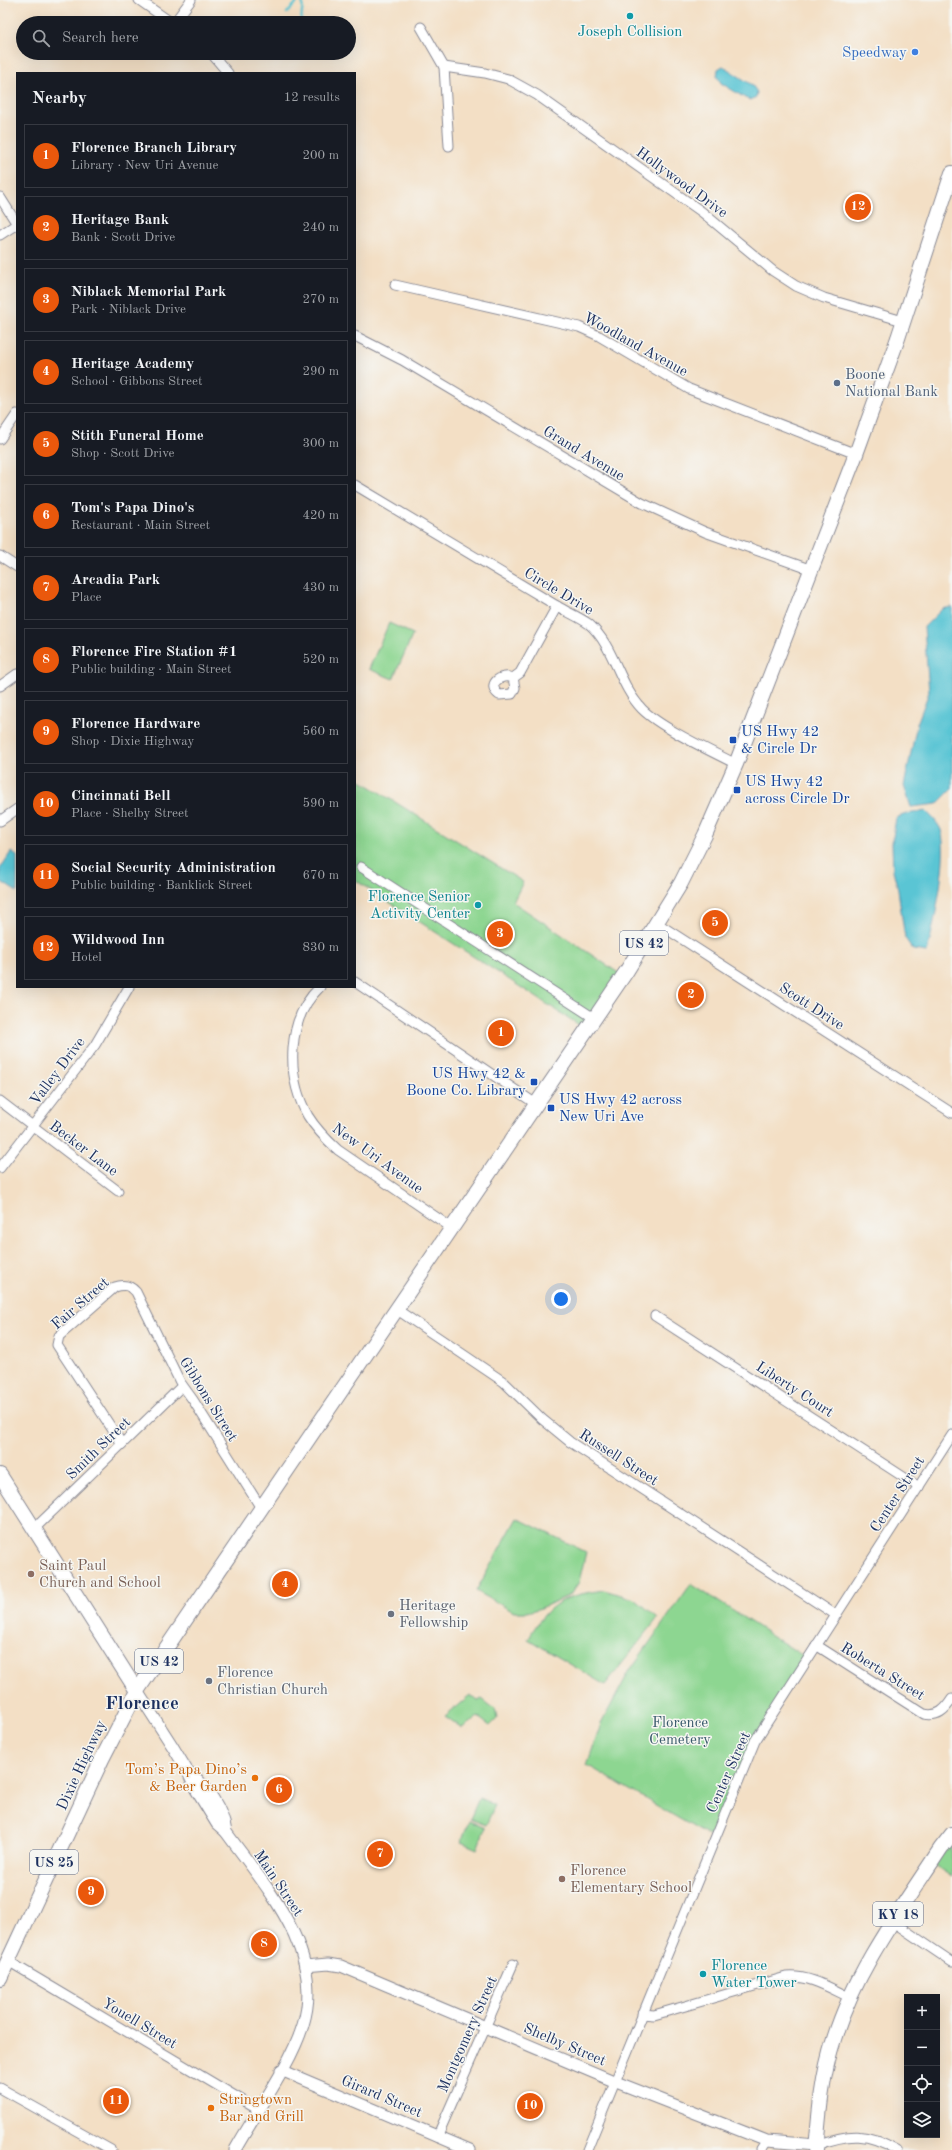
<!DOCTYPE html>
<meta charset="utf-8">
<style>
body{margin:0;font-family:"Old Standard TT",serif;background:#20242c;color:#f1f3f6}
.controls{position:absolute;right:12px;bottom:12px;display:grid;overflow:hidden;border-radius:0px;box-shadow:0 4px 16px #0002}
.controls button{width:36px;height:36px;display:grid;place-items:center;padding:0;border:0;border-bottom:1px solid #363941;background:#171b24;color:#f1f3f6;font:20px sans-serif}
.you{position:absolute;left:561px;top:1299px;width:14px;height:14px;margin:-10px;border:3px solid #fff;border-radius:50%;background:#1a73e8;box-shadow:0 0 0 6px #1a73e833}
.badge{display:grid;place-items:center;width:26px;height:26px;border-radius:50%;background:#ea580c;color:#fff;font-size:13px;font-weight:700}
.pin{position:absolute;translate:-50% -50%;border:2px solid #fff;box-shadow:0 1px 4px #0006}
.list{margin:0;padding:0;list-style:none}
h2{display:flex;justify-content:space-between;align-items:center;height:52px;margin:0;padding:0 16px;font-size:17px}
h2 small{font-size:13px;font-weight:400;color:#9ea1a6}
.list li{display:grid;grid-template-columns:26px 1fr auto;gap:12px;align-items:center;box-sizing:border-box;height:64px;margin:0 8px 8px;padding:0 8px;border:1px solid #363941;border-radius:0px}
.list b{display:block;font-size:15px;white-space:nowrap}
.list p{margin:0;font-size:13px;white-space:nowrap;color:#9ea1a6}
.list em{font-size:13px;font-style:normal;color:#9ea1a6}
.icon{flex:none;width:22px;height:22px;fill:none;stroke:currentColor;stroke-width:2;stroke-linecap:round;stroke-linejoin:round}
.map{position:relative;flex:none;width:952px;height:2150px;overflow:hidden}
.search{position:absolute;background:#171b24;box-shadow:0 4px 16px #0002;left:16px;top:16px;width:340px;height:44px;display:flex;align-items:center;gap:10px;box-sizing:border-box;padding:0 14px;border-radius:22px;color:#9ea1a6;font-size:15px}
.panel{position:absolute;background:#171b24;box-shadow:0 4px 16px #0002;left:16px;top:72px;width:340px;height:916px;border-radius:0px}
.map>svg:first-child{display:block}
.green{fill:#8dd691;stroke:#548278}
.water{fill:#5ac5d4;stroke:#3a7a99}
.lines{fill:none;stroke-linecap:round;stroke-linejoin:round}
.stream{stroke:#5ac5d4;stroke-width:2.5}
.minor-casing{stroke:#878792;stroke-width:11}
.tertiary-casing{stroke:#878792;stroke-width:13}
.primary-casing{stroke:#878792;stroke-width:16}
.minor{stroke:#fff;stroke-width:9}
.tertiary{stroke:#fff;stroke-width:11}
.primary{stroke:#fff;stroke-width:14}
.culture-dot{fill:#0f9aa8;stroke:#f6f6f2;stroke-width:1.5}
.shop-dot{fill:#3f7fe0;stroke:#f6f6f2;stroke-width:1.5}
.service-dot{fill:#5c6f8a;stroke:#f6f6f2;stroke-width:1.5}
.transit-dot{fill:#1a4fb4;stroke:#f6f6f2;stroke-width:1.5}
.education-dot{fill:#8d6e63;stroke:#f6f6f2;stroke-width:1.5}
.worship-dot{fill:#6b7280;stroke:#f6f6f2;stroke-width:1.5}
.food-dot{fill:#e8710a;stroke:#f6f6f2;stroke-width:1.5}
.labels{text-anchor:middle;stroke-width:3;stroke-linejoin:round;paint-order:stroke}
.shield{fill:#f6f6f2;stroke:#5d6b8a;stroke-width:1}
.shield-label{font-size:14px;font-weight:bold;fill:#1b2f5e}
.culture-label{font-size:15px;fill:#0d838f;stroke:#f6f6f2}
.shop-label{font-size:15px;fill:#366cbe;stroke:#f6f6f2;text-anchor:end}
.street-label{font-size:15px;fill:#1b2f5e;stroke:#f6f6f2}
.service-label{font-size:15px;fill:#4e5e75;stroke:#f6f6f2;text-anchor:start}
.transit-label{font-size:15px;fill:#164399;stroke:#f6f6f2;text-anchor:start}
.education-label{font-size:15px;fill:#785e54;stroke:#f6f6f2;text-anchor:start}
.worship-label{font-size:15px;fill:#5b616d;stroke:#f6f6f2;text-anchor:start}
.park-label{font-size:15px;fill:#38596b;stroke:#f6f6f2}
.food-label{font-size:15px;fill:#c56008;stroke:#f6f6f2;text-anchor:end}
.district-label{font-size:19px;font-weight:bold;fill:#1b2f5e;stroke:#f6f6f2}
</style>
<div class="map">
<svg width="952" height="2150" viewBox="0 0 952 2150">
<rect width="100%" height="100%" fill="#f6f6f2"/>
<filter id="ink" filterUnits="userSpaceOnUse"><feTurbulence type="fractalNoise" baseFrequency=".025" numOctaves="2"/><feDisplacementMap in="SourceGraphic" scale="8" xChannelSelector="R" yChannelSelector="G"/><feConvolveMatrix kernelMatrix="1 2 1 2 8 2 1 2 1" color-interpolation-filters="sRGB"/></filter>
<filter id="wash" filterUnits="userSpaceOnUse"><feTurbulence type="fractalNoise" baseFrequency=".012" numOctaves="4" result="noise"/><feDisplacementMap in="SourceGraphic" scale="16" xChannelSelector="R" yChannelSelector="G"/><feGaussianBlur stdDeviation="0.9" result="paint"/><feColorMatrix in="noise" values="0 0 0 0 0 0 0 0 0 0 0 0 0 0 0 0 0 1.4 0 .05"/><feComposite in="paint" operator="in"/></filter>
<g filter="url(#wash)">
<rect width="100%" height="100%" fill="#f3dfc5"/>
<!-- green -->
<g class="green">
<polygon points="389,623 413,634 393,679 369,669"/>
<polygon points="355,777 523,882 513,902 623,976 587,1030 355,880"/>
<polygon points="517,1518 586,1552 579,1582 570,1595 541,1608 527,1612 514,1612 476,1591"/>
<polygon points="691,1584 808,1659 755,1741 714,1839 587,1765 601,1724 630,1670"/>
<path d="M604,1590L635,1599L658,1618L605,1685L528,1639C549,1602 563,1596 604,1590Z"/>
<polygon points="470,1695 478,1701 482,1699 495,1709 497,1719 490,1726 478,1717 462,1728 445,1716"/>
<polygon points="479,1798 495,1805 486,1825 470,1819"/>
<polygon points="469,1821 485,1828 477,1849 461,1842"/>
<polygon points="952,1834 952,1877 931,1863"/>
</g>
<!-- water -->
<g class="water">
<polygon points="723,66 752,85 757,92 756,97 750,100 745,98 721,83 717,76 718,69"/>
<polygon points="952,607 952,789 937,804 911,807 904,786 917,724 929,692 924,627 942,609"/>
<path d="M926,811C932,817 938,823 941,830C949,855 934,925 927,952L913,950L905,938L898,890L893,870L892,843L896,818L906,814Z"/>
<polygon points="11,852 17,856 17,892 0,881 0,869"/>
</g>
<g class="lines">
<!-- stream -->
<g class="stream">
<polyline points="287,13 299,0"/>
<polyline points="301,23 303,0"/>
</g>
</g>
</g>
<g filter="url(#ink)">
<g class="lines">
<defs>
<g id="minor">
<polyline points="139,0 172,23"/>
<polyline points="174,23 191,0"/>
<polyline points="421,27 444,67 449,146"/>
<polyline points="211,53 228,73"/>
<polyline points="444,67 485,73 508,79 537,95 702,212 773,271 796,286 824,298 903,321"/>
<polyline points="0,197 17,224"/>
<polyline points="0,235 17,224"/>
<polyline points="395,285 579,327 599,336 689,389 856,454"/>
<polyline points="355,336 402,360 642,503 705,532 812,570"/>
<polyline points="0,439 17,414"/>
<path d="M355,485L557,606C567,612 579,617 589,624C615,647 618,684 642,709C661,728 711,751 736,764"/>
<polyline points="0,556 17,567"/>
<path d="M513,678L515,688L512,694L499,695C486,685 500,673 513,678L520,673L557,606"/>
<polyline points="0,686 17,674"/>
<polyline points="0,821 17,809"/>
<polyline points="361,867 594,1018"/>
<polyline points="657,923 952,1113"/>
<polyline points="355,982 536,1104"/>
<path d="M320,987C286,1019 286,1077 308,1116C316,1129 327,1140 338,1150L452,1228"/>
<polyline points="0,1101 118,1191"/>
<polyline points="0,1168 95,1045 129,987"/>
<polyline points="396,1309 504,1382 542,1419 570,1442 836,1615"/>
<polyline points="655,1316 919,1487"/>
<path d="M122,1444L57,1345L59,1336L115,1287C124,1284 130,1285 136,1292L180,1382L193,1400L261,1508"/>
<polyline points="34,1529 182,1386"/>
<path d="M816,1645L924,1714C938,1717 945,1710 952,1699"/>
<polyline points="893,1922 952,1962"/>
<polyline points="8,1961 257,2109"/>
<path d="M642,2014L654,2015L786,1977C809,1975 828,1987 849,1997"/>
<polyline points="0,2088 111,2150"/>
<polyline points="437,2137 513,1964"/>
<path d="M816,2145C850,2133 866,2132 897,2150"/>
<polyline points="587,2150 755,1741 952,1435"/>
<polyline points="761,2150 767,2141"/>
</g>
<g id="tertiary">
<path d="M137,1691L173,1747L188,1772L195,1788L217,1824L226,1832C265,1886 326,1952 303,2025C291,2065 256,2112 235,2150"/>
<path d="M189,1772C207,1786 223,1809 226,1832"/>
<polyline points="305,1966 328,1964 341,1966 616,2082 767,2141 816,2145"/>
<polyline points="281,2070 470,2150"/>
</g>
<g id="primary">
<polyline points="0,1475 137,1691"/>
<polyline points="0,1978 102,1759 137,1691 626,972 681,883 705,835 736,764 856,454 898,338 952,173"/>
<path d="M816,2150C819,2113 822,2075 834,2039C856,1969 901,1909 941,1848L952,1834"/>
</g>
</defs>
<!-- minor casing -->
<use href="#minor" class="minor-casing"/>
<!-- tertiary casing -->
<use href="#tertiary" class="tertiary-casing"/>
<!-- primary casing -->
<use href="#primary" class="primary-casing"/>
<!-- minor -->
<use href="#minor" class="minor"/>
<!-- tertiary -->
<use href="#tertiary" class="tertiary"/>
<!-- primary -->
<use href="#primary" class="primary"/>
</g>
</g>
<!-- markers -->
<g class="culture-dot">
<circle cx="630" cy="16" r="4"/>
<circle cx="478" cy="905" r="4"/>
<circle cx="703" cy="1974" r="4"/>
</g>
<circle class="shop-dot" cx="915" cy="52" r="4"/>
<circle class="service-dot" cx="837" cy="383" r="4"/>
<g class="transit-dot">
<rect x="729" y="736" width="8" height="8" rx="2"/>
<rect x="733" y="786" width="8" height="8" rx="2"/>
<rect x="530" y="1078" width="8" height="8" rx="2"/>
<rect x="547" y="1104" width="8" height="8" rx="2"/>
</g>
<g class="education-dot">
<circle cx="31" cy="1574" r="4"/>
<circle cx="562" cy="1879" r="4"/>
</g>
<g class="worship-dot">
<circle cx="391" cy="1614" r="4"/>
<circle cx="209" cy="1681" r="4"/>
</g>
<g class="food-dot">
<circle cx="255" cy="1778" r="4"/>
<circle cx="211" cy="2108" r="4"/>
</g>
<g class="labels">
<!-- shield labels -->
<g class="shield">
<rect x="620" y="931" width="48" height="24" rx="3"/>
<rect x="135" y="1649" width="48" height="24" rx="3"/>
<rect x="30" y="1850" width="48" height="24" rx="3"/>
<rect x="873" y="1902" width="50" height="24" rx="3"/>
</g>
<g class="shield-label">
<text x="644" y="948">US 42</text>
<text x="159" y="1666">US 42</text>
<text x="54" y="1867">US 25</text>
<text x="898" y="1919">KY 18</text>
</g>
<!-- culture labels -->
<g class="culture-label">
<text x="630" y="36">Joseph Collision</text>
<text x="470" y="901" text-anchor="end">Florence Senior<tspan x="470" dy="17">Activity Center</tspan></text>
<text x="711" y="1970" text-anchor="start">Florence<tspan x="711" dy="17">Water Tower</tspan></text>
</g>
<!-- shop labels -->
<g class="shop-label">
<text x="907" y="57">Speedway</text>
</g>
<!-- street labels -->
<g class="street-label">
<text transform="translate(682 182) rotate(36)" y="5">Hollywood Drive</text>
<text transform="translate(636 344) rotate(29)" y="5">Woodland Avenue</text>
<text transform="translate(584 453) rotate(31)" y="5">Grand Avenue</text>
<text transform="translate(559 591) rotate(31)" y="5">Circle Drive</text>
<text transform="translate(812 1006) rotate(33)" y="5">Scott Drive</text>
<text transform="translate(57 1071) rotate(-53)" y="5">Valley Drive</text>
<text transform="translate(84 1148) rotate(37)" y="5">Becker Lane</text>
<text transform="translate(378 1158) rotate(36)" y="5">New Uri Avenue</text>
<text transform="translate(80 1303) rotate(-41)" y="5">Fair Street</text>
<text transform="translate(795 1389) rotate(33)" y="5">Liberty Court</text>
<text transform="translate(209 1399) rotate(58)" y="5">Gibbons Street</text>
<text transform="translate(98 1448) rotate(-44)" y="5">Smith Street</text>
<text transform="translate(619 1457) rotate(33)" y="5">Russell Street</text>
<text transform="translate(897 1494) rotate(-57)" y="5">Center Street</text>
<text transform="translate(883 1671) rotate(32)" y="5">Roberta Street</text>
<text transform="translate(81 1765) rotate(-65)" y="5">Dixie Highway</text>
<text transform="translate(728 1772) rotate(-66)" y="5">Center Street</text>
<text transform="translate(279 1883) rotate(56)" y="5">Main Street</text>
<text transform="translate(140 2023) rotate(31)" y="5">Youell Street</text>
<text transform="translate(467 2034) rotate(-66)" y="5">Montgomery Street</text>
<text transform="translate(565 2044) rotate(23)" y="5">Shelby Street</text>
<text transform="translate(382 2096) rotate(23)" y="5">Girard Street</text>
</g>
<!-- service labels -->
<g class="service-label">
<text x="845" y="379">Boone<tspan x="845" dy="17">National Bank</tspan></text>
</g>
<!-- transit labels -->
<g class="transit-label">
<text x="741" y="736">US Hwy 42<tspan x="741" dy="17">&amp; Circle Dr</tspan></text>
<text x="745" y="786">US Hwy 42<tspan x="745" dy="17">across Circle Dr</tspan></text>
<text x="526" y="1078" text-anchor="end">US Hwy 42 &amp;<tspan x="526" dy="17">Boone Co. Library</tspan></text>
<text x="559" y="1104">US Hwy 42 across<tspan x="559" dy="17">New Uri Ave</tspan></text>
</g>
<!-- education labels -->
<g class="education-label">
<text x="39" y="1570">Saint Paul<tspan x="39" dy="17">Church and School</tspan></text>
<text x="570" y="1875">Florence<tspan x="570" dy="17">Elementary School</tspan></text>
</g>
<!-- worship labels -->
<g class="worship-label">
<text x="399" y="1610">Heritage<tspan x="399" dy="17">Fellowship</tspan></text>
<text x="217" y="1677">Florence<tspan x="217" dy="17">Christian Church</tspan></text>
</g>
<!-- park labels -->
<g class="park-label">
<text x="680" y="1727">Florence<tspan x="680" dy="17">Cemetery</tspan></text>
</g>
<!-- food labels -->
<g class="food-label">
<text x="247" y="1774">Tom’s Papa Dino’s<tspan x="247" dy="17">&amp; Beer Garden</tspan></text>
<text x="219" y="2104" text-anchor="start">Stringtown<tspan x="219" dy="17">Bar and Grill</tspan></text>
</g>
<!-- district labels -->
<g class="district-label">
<text x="142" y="1709">Florence</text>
</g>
</g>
</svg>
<div class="controls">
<button>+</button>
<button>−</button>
<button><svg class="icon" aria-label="locate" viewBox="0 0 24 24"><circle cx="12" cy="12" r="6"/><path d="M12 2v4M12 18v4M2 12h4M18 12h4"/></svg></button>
<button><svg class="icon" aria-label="layers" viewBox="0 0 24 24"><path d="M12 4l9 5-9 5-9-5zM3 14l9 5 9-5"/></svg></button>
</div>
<div class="you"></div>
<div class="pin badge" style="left:501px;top:1033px">1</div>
<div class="pin badge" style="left:691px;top:995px">2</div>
<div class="pin badge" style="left:500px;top:934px">3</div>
<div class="pin badge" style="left:285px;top:1584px">4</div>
<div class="pin badge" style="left:715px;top:923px">5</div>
<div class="pin badge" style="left:279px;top:1790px">6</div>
<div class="pin badge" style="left:380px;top:1854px">7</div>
<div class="pin badge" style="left:264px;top:1944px">8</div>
<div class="pin badge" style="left:91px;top:1892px">9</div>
<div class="pin badge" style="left:530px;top:2106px">10</div>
<div class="pin badge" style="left:116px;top:2101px">11</div>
<div class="pin badge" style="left:858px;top:207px">12</div>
<div class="search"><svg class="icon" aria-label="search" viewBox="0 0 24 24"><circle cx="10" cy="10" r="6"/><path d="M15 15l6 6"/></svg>Search here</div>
<section class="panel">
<h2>Nearby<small>12 results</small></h2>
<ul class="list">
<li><span class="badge">1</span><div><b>Florence Branch Library</b><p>Library · New Uri Avenue</p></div><em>200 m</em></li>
<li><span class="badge">2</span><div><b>Heritage Bank</b><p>Bank · Scott Drive</p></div><em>240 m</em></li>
<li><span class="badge">3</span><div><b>Niblack Memorial Park</b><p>Park · Niblack Drive</p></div><em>270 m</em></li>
<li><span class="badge">4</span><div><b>Heritage Academy</b><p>School · Gibbons Street</p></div><em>290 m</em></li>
<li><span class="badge">5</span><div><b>Stith Funeral Home</b><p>Shop · Scott Drive</p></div><em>300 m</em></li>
<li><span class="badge">6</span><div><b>Tom's Papa Dino's</b><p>Restaurant · Main Street</p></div><em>420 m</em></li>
<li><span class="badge">7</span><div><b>Arcadia Park</b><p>Place</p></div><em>430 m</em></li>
<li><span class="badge">8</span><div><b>Florence Fire Station #1</b><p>Public building · Main Street</p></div><em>520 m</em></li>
<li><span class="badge">9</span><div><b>Florence Hardware</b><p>Shop · Dixie Highway</p></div><em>560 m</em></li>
<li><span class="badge">10</span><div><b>Cincinnati Bell</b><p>Place · Shelby Street</p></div><em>590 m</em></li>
<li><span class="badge">11</span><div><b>Social Security Administration</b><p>Public building · Banklick Street</p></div><em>670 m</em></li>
<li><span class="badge">12</span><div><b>Wildwood Inn</b><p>Hotel</p></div><em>830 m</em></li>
</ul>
</section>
</div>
